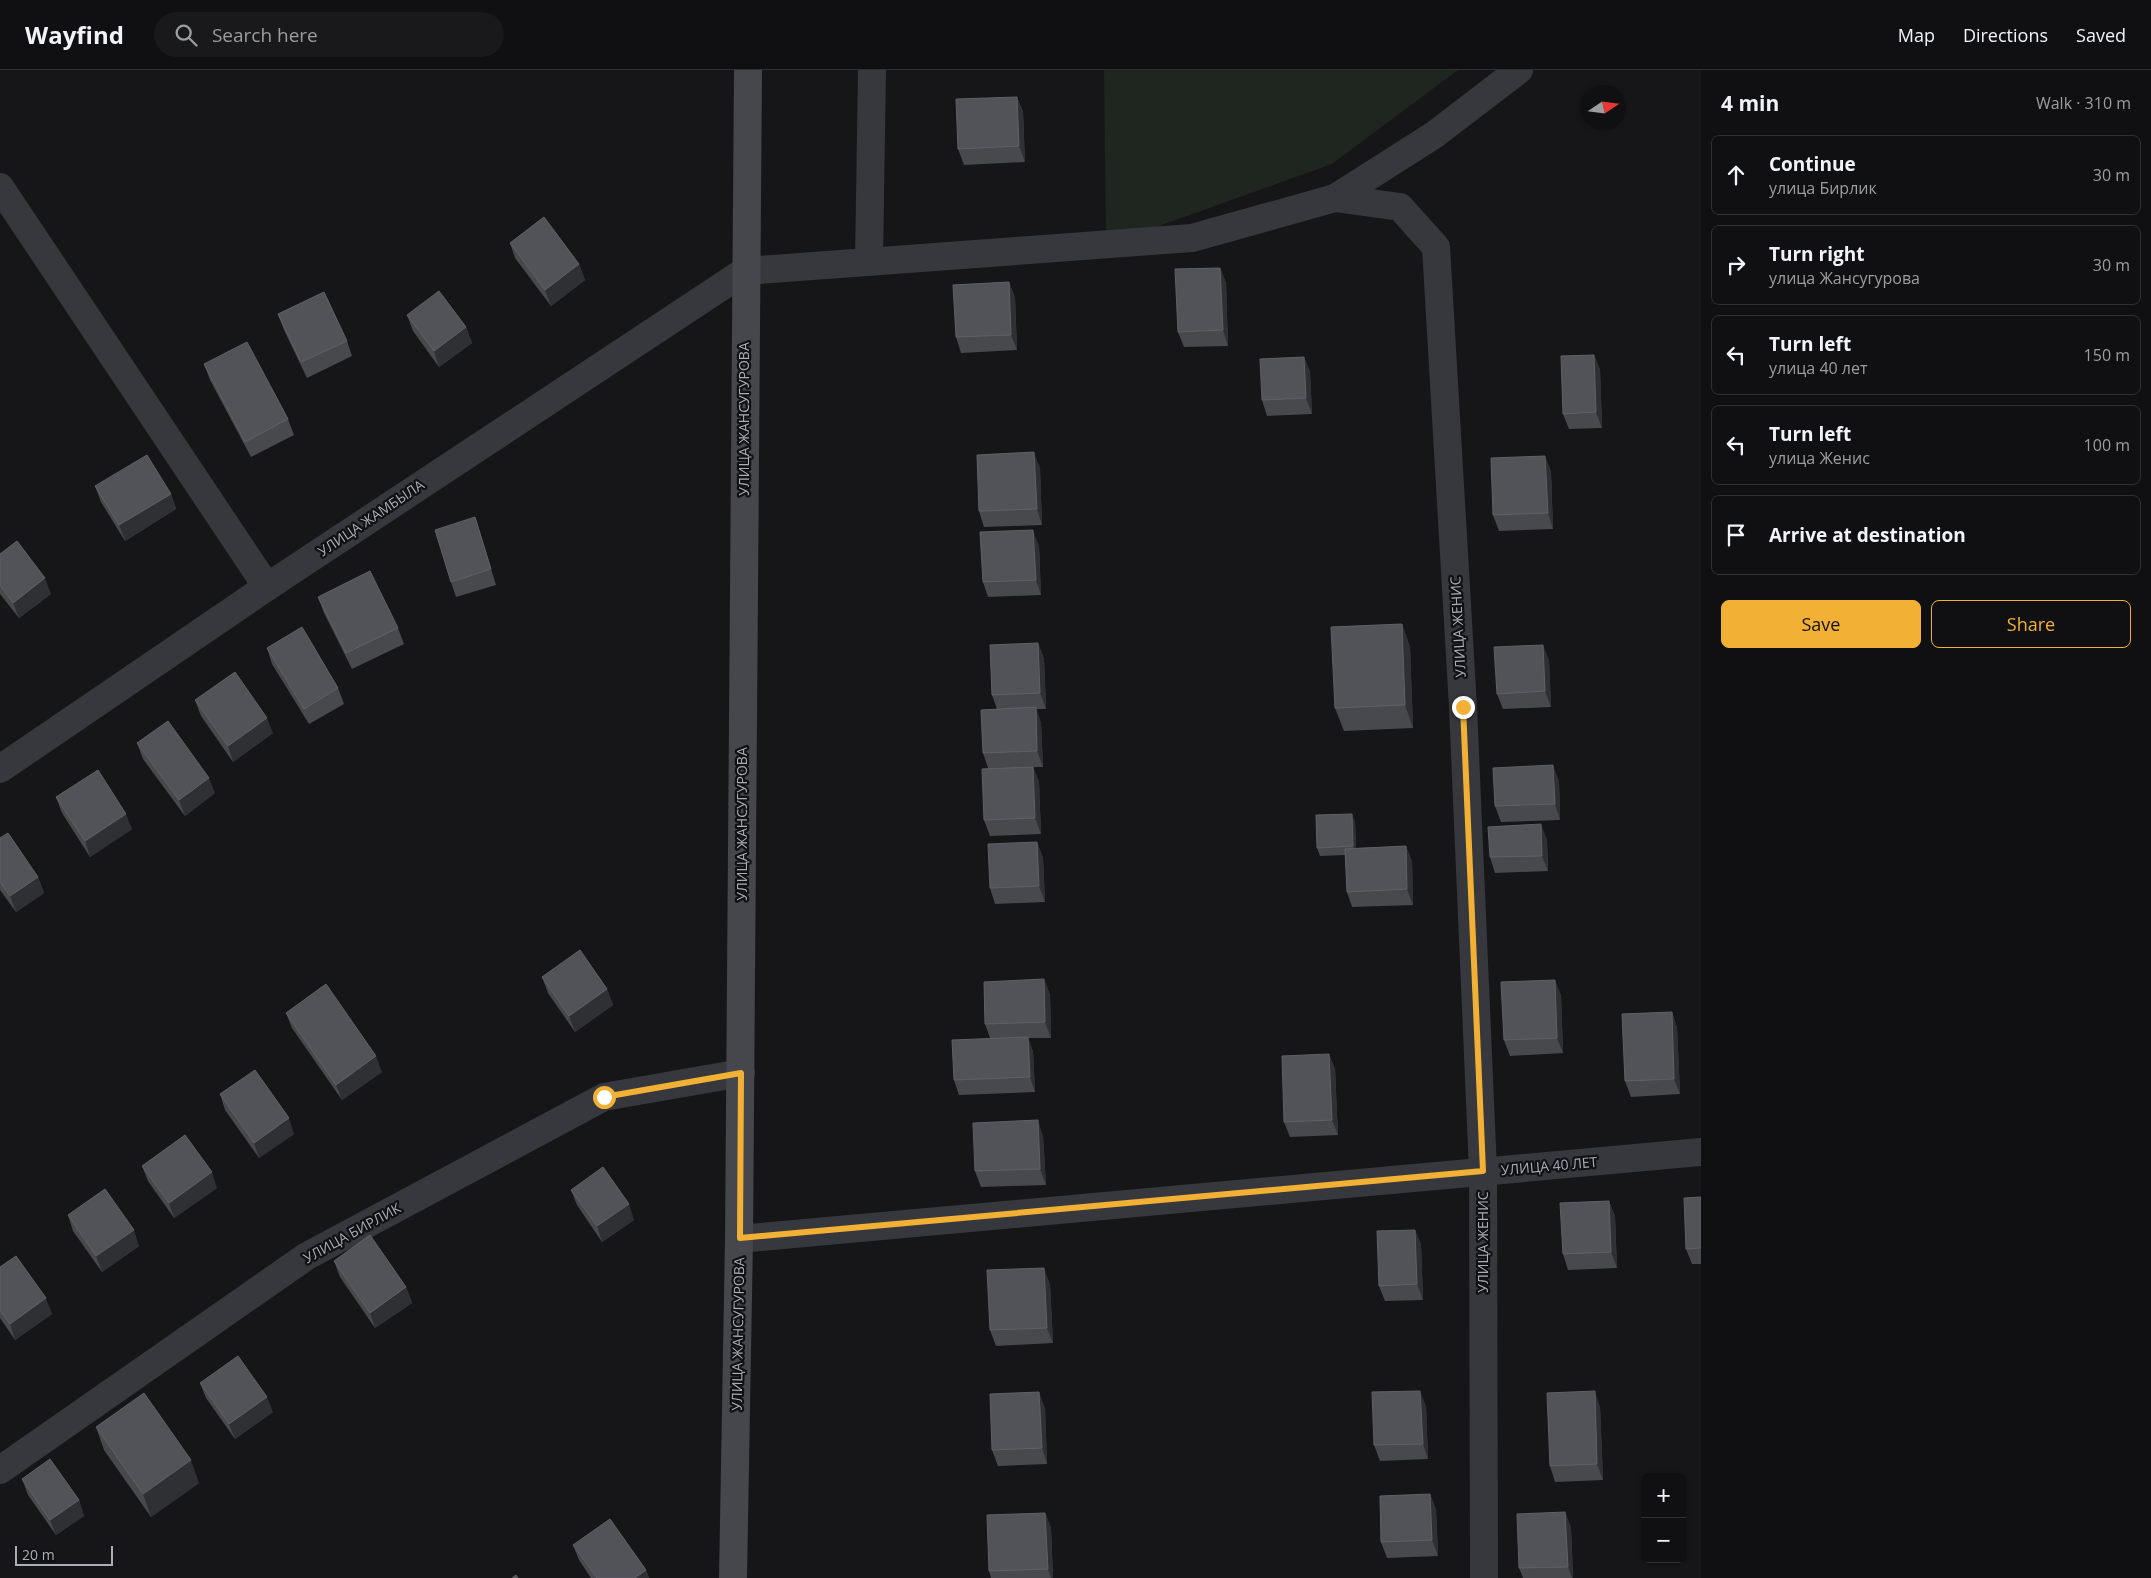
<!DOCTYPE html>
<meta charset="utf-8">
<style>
body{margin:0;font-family:"Open Sans",sans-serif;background:#19191b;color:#f1f3f6}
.controls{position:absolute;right:15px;bottom:15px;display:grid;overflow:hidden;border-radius:8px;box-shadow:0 1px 4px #0004}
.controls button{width:45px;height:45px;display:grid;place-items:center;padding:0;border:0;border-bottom:1px solid #303032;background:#101012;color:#f1f3f6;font:25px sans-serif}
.compass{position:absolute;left:1581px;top:15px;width:45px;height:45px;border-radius:50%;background:#101012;box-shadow:0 1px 4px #0004;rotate:77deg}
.scale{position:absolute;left:15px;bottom:12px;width:98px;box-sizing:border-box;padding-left:5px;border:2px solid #a8adb8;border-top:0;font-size:14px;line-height:18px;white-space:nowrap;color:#a8adb8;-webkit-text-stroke:4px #111113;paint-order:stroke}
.stop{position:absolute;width:15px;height:15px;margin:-11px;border:4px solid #f2b134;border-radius:50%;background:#fff}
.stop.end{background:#f2b134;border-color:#fff;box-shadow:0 1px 5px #0008}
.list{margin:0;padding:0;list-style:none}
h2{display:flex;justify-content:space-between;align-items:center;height:65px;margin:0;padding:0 20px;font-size:21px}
h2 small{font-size:16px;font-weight:400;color:#9c9d9f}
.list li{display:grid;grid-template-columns:32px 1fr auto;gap:15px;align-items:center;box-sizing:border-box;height:80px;margin:0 10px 10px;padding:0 10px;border:1px solid #303032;border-radius:8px}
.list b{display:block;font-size:19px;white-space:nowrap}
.list p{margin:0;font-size:16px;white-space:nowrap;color:#9c9d9f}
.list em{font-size:16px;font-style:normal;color:#9c9d9f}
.actions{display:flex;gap:10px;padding:15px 20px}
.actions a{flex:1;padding:11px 0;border:1px solid #f2b134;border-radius:8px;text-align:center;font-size:18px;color:#f2b134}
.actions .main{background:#f2b134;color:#111}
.icon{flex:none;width:28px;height:28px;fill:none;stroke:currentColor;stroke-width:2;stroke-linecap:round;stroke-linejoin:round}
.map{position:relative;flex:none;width:1701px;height:1508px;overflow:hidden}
header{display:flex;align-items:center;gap:30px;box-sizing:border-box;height:70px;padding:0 25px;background:#101012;border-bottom:1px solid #303032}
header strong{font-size:24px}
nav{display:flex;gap:28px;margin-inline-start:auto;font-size:18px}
.search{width:350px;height:45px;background:#19191b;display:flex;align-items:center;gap:12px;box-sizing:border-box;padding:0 18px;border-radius:28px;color:#9c9d9f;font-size:19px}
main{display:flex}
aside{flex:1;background:#101012}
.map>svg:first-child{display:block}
.green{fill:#1e261f}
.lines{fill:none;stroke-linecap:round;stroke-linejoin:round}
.street{stroke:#37383d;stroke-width:28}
.secondary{stroke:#45474d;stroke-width:28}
.wall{fill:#47494d}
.shaded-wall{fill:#2f3033}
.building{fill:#525359;stroke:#5f6168}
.route{stroke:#f2b134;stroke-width:6}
.labels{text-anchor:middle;stroke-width:4.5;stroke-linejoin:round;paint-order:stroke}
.street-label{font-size:14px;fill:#a8adb8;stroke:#111113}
</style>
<header>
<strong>Wayfind</strong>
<div class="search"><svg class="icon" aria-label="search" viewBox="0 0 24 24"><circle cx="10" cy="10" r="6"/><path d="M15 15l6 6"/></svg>Search here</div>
<nav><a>Map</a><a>Directions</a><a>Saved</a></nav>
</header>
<main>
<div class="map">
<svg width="1701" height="1508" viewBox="0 0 1701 1508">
<rect width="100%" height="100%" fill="#161618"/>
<!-- green -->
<polygon class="green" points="1104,0 1458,0 1332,94 1106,175"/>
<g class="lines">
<!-- street -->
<g class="street">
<polyline points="0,117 267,517"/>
<polyline points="1335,128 1400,137 1436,177 1463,637 1483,1101 1484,1508"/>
<polyline points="869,192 872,0"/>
<polyline points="0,699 267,517 745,201 1192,168 1335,128 1434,65 1519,0"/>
<polyline points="739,1169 1701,1082"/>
<polyline points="0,1400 307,1186 604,1027 741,1003"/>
</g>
<!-- secondary -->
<polyline class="secondary" points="733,1508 739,1169 748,0"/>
</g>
<!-- wall -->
<g class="wall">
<polygon points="1017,27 1023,42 1025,92 964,95 958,79"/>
<polygon points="510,173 579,194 585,210 551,236 515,188"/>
<polygon points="1220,198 1226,213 1228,276 1184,277 1178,262"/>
<polygon points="1009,212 1015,228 1017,280 961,283 956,267"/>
<polygon points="278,244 347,271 352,286 307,308 284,260"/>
<polygon points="407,245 466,257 472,273 439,297 413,261"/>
<polygon points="1594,285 1600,300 1602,358 1569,359 1563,344"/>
<polygon points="1304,287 1310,302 1312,344 1267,346 1262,330"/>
<polygon points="204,294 288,349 294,365 251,387 210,310"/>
<polygon points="1545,386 1551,402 1553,459 1499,461 1493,445"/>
<polygon points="1040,398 1042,455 984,457 979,441"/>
<polygon points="95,416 171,424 176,439 125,471 101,432"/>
<polygon points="480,463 496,515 456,527 451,512"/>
<polygon points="1039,476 1041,525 988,527 983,512"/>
<polygon points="0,484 51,524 19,548 0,524"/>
<polygon points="318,527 398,558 404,574 352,599 324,543"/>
<polygon points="1402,554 1410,577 1413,658 1344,661 1335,638"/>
<polygon points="1038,573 1044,589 1046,639 1036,639 1041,653 1043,697 1033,697 1039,712 1041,764 990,766 984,750 988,698 983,683 997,639 992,625"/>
<polygon points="267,578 338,618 344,634 309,654 272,594"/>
<polygon points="1549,590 1551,637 1503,639 1497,624"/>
<polygon points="195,630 273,663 233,692 201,646"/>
<polygon points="137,673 215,723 185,746 143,689"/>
<polygon points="1559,711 1560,750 1501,752 1495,736"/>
<polygon points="56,727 132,759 90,787 62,743"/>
<polygon points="1355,751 1356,778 1406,776 1412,792 1413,835 1352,837 1347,822 1345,785 1320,786 1317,778"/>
<polygon points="0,768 38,807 44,823 16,842 0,820"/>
<polygon points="1547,770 1548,801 1495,803 1490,787"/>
<polygon points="1037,772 1043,788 1045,832 995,834 990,818"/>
<polygon points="542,907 607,919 613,935 575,962 548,923"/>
<polygon points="1044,909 1050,925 1051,968 1028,968 1033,982 1035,1022 959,1025 954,1010 990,968 985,954"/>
<polygon points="1561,925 1563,983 1510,986 1504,970"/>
<polygon points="1672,942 1677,958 1680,1024 1631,1027 1625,1011"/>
<polygon points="286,943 382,1002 342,1030 292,958"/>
<polygon points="1329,984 1335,999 1338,1065 1290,1067 1284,1052"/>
<polygon points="220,1024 294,1064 259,1088 225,1040"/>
<polygon points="1043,1066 1046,1115 981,1117 975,1101"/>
<polygon points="142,1096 217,1118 174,1148 148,1111"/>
<polygon points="571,1120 634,1150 602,1172 577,1135"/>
<polygon points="1701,1127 1701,1194 1692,1194 1686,1179"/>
<polygon points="1609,1131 1615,1147 1617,1198 1568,1200 1563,1184"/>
<polygon points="68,1145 139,1176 102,1202 73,1161"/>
<polygon points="1415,1160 1421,1175 1423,1230 1385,1231 1379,1216"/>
<polygon points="334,1191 406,1217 412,1233 375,1258 340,1207"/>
<polygon points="0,1197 52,1244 15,1270 0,1248"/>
<polygon points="1050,1214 1053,1273 996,1276 990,1260"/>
<polygon points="200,1313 273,1342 235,1369 206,1328"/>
<polygon points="1426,1336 1428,1389 1380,1391 1374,1375"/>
<polygon points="1600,1337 1603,1410 1555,1412 1550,1396"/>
<polygon points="1045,1338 1047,1394 998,1396 992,1380"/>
<polygon points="96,1357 199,1413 151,1447 104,1380"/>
<polygon points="22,1409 79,1430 84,1446 56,1465 28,1425"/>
<polygon points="1430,1424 1436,1440 1438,1486 1387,1488 1381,1472"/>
<polygon points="1565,1442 1571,1458 1573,1508 1523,1508 1519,1498"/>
<polygon points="1045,1443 1051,1458 1053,1508 991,1508 989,1501"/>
<polygon points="573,1475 646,1500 649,1508 591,1508 579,1490"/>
</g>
<!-- shaded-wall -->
<g class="shaded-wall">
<polygon points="1017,27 1023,42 1025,92 1019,76"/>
<polygon points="579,194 585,210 551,236 545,220"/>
<polygon points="1220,198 1226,213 1228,276 1223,260"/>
<polygon points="1009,212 1015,228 1017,280 1011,265"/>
<polygon points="466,257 472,273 439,297 434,281"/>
<polygon points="1594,285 1600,300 1602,358 1596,342"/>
<polygon points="1304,287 1310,302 1312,344 1306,328"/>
<polygon points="1034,382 1040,398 1042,455 1037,439"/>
<polygon points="1545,386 1551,402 1553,459 1548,443"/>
<polygon points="171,424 176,439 125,471 119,455"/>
<polygon points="1033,460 1039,476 1041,525 1036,510"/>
<polygon points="45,508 51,524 19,548 13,533"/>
<polygon points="1402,554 1410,577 1413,658 1405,635"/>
<polygon points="1038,573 1044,589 1046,639 1040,623"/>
<polygon points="1543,575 1549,590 1551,637 1545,621"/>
<polygon points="1036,637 1041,653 1043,697 1037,681"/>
<polygon points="267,648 273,663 233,692 228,676"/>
<polygon points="1553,695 1559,711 1560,750 1555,734"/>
<polygon points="1033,697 1039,712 1041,764 1035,748"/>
<polygon points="209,708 215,723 185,746 179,730"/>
<polygon points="126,744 132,759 90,787 85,771"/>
<polygon points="1352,744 1355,751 1356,784 1353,776"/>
<polygon points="1541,754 1547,770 1548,801 1542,786"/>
<polygon points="1037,772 1043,788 1045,832 1039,816"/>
<polygon points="1406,776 1412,792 1413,835 1407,819"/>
<polygon points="38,807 44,823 16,842 10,826"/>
<polygon points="1044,909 1050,925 1051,968 1045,952"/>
<polygon points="1555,910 1561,925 1563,983 1557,968"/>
<polygon points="607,919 613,935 575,962 569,946"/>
<polygon points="1672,942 1677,958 1680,1024 1674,1009"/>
<polygon points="1028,967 1033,982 1035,1022 1030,1007"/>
<polygon points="1329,984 1335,999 1338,1065 1332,1050"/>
<polygon points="376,986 382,1002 342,1030 336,1015"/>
<polygon points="289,1048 294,1064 259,1088 254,1073"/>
<polygon points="1038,1050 1043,1066 1046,1115 1040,1099"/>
<polygon points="212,1102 217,1118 174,1148 169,1133"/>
<polygon points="1609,1131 1615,1147 1617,1198 1611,1182"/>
<polygon points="629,1134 634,1150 602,1172 597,1156"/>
<polygon points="134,1160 139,1176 102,1202 96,1186"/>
<polygon points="1415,1160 1421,1175 1423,1230 1417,1214"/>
<polygon points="1044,1198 1050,1214 1053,1273 1047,1258"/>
<polygon points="406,1217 412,1233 375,1258 370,1243"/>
<polygon points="46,1228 52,1244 15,1270 10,1254"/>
<polygon points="1420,1321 1426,1336 1428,1389 1423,1374"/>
<polygon points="1595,1321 1600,1337 1603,1410 1597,1394"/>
<polygon points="1039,1322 1045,1338 1047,1394 1042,1378"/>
<polygon points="267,1327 273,1342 235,1369 229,1354"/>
<polygon points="191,1390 199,1413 151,1447 143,1424"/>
<polygon points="1430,1424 1436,1440 1438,1486 1432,1470"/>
<polygon points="79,1430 84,1446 56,1465 50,1450"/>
<polygon points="1565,1442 1571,1458 1573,1508 1572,1508 1568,1497"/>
<polygon points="1045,1443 1051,1458 1053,1508 1051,1508 1048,1499"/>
<polygon points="646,1500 649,1508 635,1508"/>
</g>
<!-- building -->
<g class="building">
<polygon points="1017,27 1019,76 958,79 956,29"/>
<polygon points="544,147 579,194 545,220 510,173"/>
<polygon points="1220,198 1223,260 1178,262 1175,199"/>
<polygon points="1009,212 1011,265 956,267 953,215"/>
<polygon points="439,221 466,257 434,281 407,245"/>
<polygon points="324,222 347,271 301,292 278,244"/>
<polygon points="247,272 288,349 245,372 204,294"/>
<polygon points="1594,285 1596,342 1563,344 1561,286"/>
<polygon points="1304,287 1306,328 1262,330 1260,289"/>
<polygon points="1034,382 1037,439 979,441 977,385"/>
<polygon points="147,385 171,424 119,455 95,416"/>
<polygon points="1545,386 1548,443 1493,445 1491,388"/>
<polygon points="475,447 491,499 451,512 435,460"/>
<polygon points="1033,460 1036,510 983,512 980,462"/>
<polygon points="17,471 45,508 13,533 0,515 0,484"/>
<polygon points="370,501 398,558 346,583 318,527"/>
<polygon points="1402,554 1405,635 1335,638 1331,557"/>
<polygon points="302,557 338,618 304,639 267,578"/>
<polygon points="1038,573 1040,623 992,625 990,575"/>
<polygon points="1543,575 1545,621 1497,624 1494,577"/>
<polygon points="235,602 267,648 228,676 195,630"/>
<polygon points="1036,637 1037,681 983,683 981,640"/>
<polygon points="168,651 209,708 179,730 137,673"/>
<polygon points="1553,695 1555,734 1495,736 1493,698"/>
<polygon points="1033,697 1035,748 984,750 982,699"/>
<polygon points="98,700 126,744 85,771 56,727"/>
<polygon points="1352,744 1353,776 1317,778 1316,745"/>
<polygon points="1541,754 1542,786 1490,787 1488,757"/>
<polygon points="8,763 38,807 10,826 0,812 0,768"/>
<polygon points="1037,772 1039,816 990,818 988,774"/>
<polygon points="1406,776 1407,819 1347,822 1345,779"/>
<polygon points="580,880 607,919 569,946 542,907"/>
<polygon points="1044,909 1045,952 985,954 984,912"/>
<polygon points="1555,910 1557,968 1504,970 1501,912"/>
<polygon points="326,914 376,986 336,1015 286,943"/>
<polygon points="1672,942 1674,1009 1625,1011 1622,944"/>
<polygon points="1028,967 1030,1007 954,1010 952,970"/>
<polygon points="1329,984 1332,1050 1284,1052 1282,986"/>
<polygon points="255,1000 289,1048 254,1073 220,1024"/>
<polygon points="1038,1050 1040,1099 975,1101 973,1053"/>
<polygon points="185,1065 212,1102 169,1133 142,1096"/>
<polygon points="603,1097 629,1134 597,1156 571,1120"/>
<polygon points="105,1119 134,1160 96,1186 68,1145"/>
<polygon points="1701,1127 1701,1178 1686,1179 1684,1128"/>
<polygon points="1609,1131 1611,1182 1563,1184 1560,1133"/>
<polygon points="1415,1160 1417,1214 1379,1216 1377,1161"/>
<polygon points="370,1165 406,1217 370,1243 334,1191"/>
<polygon points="16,1186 46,1228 10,1254 0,1240 0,1197"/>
<polygon points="1044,1198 1047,1258 990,1260 987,1200"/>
<polygon points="238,1286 267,1327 229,1354 200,1313"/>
<polygon points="1420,1321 1423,1374 1374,1375 1372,1322"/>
<polygon points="1595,1321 1597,1394 1550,1396 1547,1323"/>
<polygon points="1039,1322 1042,1378 992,1380 990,1324"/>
<polygon points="144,1323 191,1390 143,1424 96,1357"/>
<polygon points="50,1389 79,1430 50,1450 22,1409"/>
<polygon points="1430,1424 1432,1470 1381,1472 1380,1426"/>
<polygon points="1565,1442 1568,1497 1519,1498 1517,1444"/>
<polygon points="1045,1443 1048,1499 989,1501 987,1445"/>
<polygon points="610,1449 646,1500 635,1508 597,1508 573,1475"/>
<polygon points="516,1505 518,1508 512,1508"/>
</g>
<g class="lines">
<!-- route -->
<polyline class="route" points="604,1027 741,1003 740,1168 1483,1101 1463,637"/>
</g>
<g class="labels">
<!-- street labels -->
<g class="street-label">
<text transform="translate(744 349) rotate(-90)" y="5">УЛИЦА ЖАНСУГУРОВА</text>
<text transform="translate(371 448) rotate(-34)" y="5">УЛИЦА ЖАМБЫЛА</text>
<text transform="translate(1458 557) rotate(-93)" y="5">УЛИЦА ЖЕНИС</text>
<text transform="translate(742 754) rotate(-90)" y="5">УЛИЦА ЖАНСУГУРОВА</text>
<text transform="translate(1549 1096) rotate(-5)" y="5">УЛИЦА 40 ЛЕТ</text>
<text transform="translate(352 1163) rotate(-29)" y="5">УЛИЦА БИРЛИК</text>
<text transform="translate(1483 1172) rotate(-90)" y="5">УЛИЦА ЖЕНИС</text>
<text transform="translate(738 1264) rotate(-89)" y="5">УЛИЦА ЖАНСУГУРОВА</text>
</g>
</g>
</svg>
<div class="controls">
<button>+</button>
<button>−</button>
</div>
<svg class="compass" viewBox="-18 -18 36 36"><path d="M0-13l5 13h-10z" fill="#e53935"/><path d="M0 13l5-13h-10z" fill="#9c9d9f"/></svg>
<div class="scale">20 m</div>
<div class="stop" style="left:604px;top:1027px"></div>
<div class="stop end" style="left:1463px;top:637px"></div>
</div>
<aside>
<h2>4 min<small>Walk · 310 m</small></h2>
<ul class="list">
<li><svg class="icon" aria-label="ahead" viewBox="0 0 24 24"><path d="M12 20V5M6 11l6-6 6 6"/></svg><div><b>Continue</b><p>улица Бирлик</p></div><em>30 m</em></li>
<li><svg class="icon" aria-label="right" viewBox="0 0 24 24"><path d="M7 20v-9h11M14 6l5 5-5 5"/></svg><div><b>Turn right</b><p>улица Жансугурова</p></div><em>30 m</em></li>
<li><svg class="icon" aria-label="left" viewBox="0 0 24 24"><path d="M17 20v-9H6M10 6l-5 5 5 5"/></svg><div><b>Turn left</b><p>улица 40 лет</p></div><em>150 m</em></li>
<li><svg class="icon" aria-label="left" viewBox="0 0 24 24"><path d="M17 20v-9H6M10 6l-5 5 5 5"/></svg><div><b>Turn left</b><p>улица Женис</p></div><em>100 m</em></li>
<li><svg class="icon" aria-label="arrive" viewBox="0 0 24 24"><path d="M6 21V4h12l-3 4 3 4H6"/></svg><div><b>Arrive at destination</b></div></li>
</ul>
<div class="actions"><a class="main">Save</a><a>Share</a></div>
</aside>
</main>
